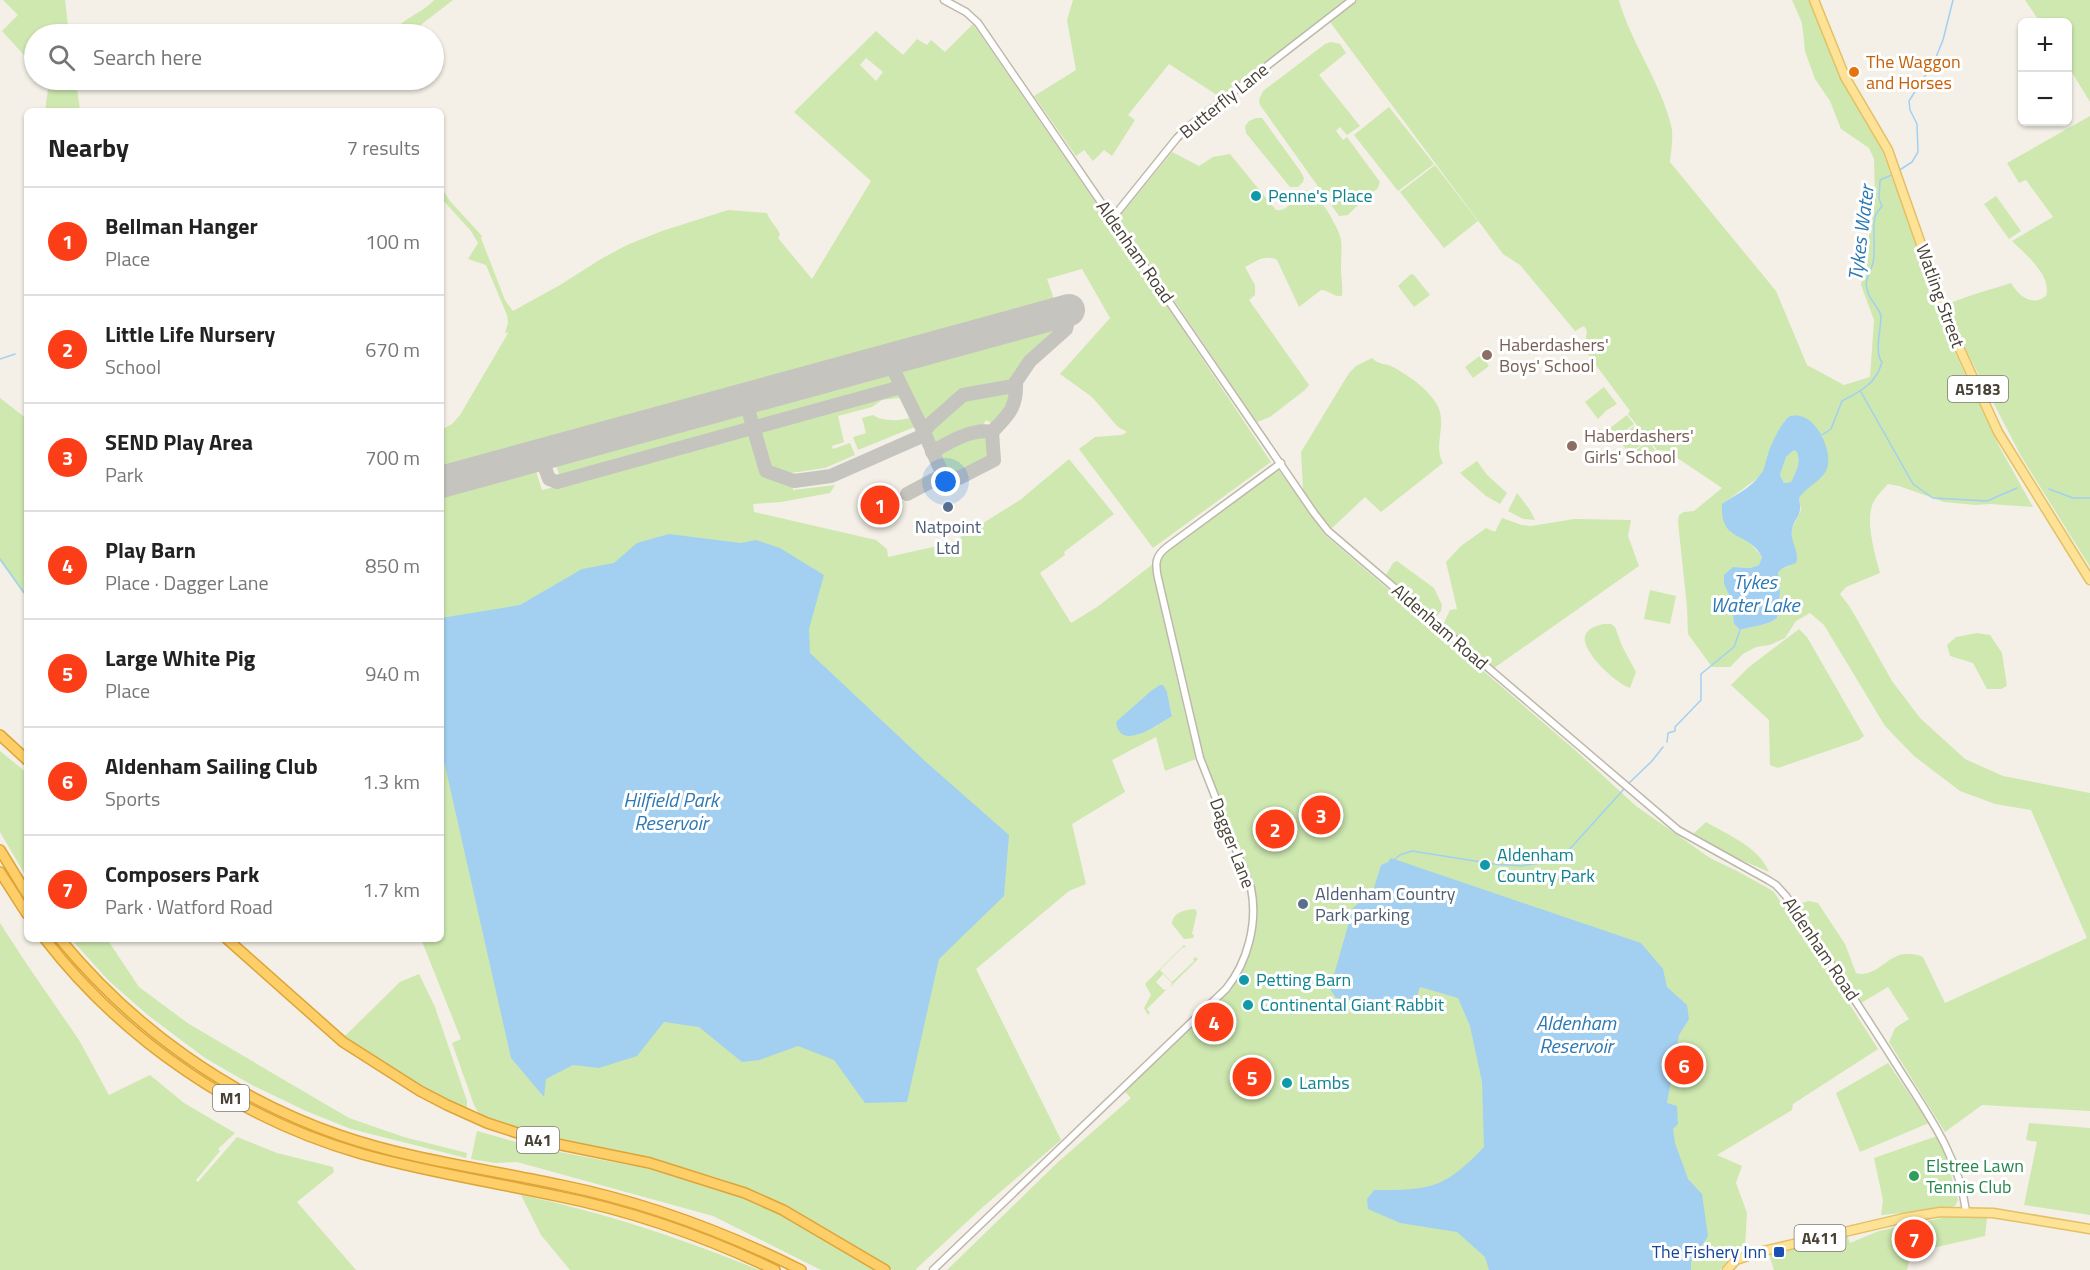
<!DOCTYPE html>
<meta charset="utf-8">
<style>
body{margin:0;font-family:"Titillium Web",sans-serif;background:#f6f6f6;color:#222}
.controls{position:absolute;right:18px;top:18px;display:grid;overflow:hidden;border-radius:9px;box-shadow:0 2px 4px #0004}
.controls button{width:54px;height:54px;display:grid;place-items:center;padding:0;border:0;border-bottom:2px solid #e0e0e0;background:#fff;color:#222;font:30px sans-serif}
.you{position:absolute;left:946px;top:482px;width:21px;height:21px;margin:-15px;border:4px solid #fff;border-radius:50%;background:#1a73e8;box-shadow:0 0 0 9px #1a73e833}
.badge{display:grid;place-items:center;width:39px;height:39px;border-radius:50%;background:#fb3e17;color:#fff;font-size:20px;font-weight:700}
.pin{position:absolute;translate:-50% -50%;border:3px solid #fff;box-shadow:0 2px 6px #0006}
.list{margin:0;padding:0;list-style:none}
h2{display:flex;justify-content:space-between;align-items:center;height:78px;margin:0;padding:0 24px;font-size:26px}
h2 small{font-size:20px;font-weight:400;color:#767676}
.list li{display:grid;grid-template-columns:39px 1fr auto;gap:18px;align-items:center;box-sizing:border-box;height:108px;padding:0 24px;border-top:2px solid #e0e0e0}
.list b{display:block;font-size:22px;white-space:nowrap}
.list p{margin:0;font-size:20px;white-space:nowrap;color:#767676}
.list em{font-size:20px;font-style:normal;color:#767676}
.icon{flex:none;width:33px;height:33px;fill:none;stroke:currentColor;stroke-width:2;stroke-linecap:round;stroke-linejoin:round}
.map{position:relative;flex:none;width:2090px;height:1270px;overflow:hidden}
.search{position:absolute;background:#fff;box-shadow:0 2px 4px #0004;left:24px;top:24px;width:420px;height:66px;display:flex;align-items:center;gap:15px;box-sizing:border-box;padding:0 21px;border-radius:33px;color:#767676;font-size:22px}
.panel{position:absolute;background:#fff;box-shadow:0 2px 4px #0004;left:24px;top:108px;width:420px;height:834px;border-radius:9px}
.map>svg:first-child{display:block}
.green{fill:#cee8b0;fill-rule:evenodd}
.water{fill:#a3d0f1;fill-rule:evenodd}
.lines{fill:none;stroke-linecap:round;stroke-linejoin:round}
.stream{stroke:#a3d0f1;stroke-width:1.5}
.taxiway{stroke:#c6c4bf;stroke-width:14}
.runway{stroke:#c6c4bf;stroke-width:32}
.minor-casing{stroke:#bfb8aa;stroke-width:9}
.major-casing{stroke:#e4c065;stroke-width:11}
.highway-casing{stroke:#dea437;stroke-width:12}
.minor{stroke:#fff;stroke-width:6}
.major{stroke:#fee296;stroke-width:8}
.highway{stroke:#fecf68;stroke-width:9}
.food-dot{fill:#e8710a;stroke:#fff;stroke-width:2}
.culture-dot{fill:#0f9aa8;stroke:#fff;stroke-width:2}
.education-dot{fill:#8d6e63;stroke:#fff;stroke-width:2}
.service-dot{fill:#5c6f8a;stroke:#fff;stroke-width:2}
.leisure-dot{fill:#2e9e5b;stroke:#fff;stroke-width:2}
.transit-dot{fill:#1a4fb4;stroke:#fff;stroke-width:2}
.labels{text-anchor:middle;stroke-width:6;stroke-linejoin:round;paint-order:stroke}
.shield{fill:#fff;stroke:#7e7a72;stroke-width:1.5}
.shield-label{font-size:16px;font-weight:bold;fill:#474136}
.food-label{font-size:18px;fill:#c56008;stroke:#fff;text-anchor:start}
.street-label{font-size:18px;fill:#474136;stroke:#fff}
.culture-label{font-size:18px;fill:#0d838f;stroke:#fff;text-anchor:start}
.education-label{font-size:18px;fill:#785e54;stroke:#fff;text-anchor:start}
.service-label{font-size:18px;fill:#4e5e75;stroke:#fff}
.leisure-label{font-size:18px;fill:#27864d;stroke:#fff;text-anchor:start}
.transit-label{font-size:18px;fill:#164399;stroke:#fff;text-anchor:end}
.water-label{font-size:20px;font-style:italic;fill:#2e79b4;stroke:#fff}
</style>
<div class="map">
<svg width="2090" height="1270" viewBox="0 0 2090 1270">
<rect width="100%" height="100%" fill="#f4f0e7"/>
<!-- green -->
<g class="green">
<polygon points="3,0 65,0 69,34 34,34 34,66 2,31 18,15"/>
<path d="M434,0H453L409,34H393C402,17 422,14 434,0Z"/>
<polygon points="1073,0 1344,0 1345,1 1220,97 1169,64 1128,115 1135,120 1112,156 1104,150 1093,161 1084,150 1076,156 1034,96 1076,70 1067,20"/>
<path d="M1357,0H1619C1631,43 1660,81 1671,125C1674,136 1671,151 1670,162L1776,291L1807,365L1844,385L1870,377L1874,320L1861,285L1875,201L1874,159L1869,148L1841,129L1830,101L1815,79L1805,51L1802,23L1792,0H1809L1839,74L1880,144L1893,181L1900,192L1919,256L1952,346L1999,446L2033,507L1990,504L1975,505L1944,502L1899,486L1888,484C1883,490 1876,496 1873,503C1865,521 1875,555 1880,573L1846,587L1840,594L1850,607L1892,681L1920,718L1965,759L2003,776L2090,793V1111L1982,1105L1945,1132L1889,1042L1895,1028L1909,1019L1888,987L1861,1003L1797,904L1809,901L1818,903L1845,944L1856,973C1881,980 1889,943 1923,957L1945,1003L2087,938L2031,810L1995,804L1960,791L1914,756L1885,726L1824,625L1810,613L1796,621L1785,638L1770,645L1756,647L1743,654L1730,667H1712L1688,634L1687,607L1678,522L1679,515L1684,512L1694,511L1722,488L1667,451L1657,450L1628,414L1630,411L1584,349L1587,331L1584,326L1575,331L1520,265L1503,254L1330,22ZM1785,420L1822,435C1826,452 1831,468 1816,481C1809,486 1804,490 1799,498L1801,510L1792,529L1790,566L1783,568L1777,572L1780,593L1777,618C1767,626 1752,626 1740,630L1734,624L1733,567L1750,568L1759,565L1762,557L1750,543L1729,531L1728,500L1759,477L1766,466L1767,456Z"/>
<polygon points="2025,0 2090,0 2090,102 2068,66 2068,22 2040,22"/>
<path d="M973,24L1173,315L1271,462L1153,548L1079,449L1095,437L1122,435L1127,432L1118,427L1092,397L1060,374L1110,318L1082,269L1047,279L1054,299L1053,303L441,471V430L452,424L460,415L507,335L508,332L505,333L508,323L507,315L486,265L468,259L478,243L471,231L441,198V187L450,201L482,236L481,238L505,300L513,311L560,285L601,259L627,245L662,231L728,210L767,213C770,222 777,226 780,235L778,238L812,279L871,181L794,112L876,31L903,55L917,39L927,45L931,40L945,52ZM866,58L883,72L876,81L860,65Z"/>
<polygon points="1331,42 1340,44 1346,53 1319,75 1360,126 1347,135 1340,127 1336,131 1343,140 1347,137 1380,182 1378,188 1362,201 1348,215 1339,216 1260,105 1259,100 1263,91 1325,44"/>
<polygon points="47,80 76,80 80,111 45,111 49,82"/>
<polygon points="1389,107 1434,164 1398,191 1354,135"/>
<path d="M2090,116V567L2021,456L1967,352L1948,304C1969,295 1990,290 2011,283C2019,296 2032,307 2046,296C2052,275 2025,254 2012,241L2053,217L2026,180L2019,183L2007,163Z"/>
<polygon points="1256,118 1262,118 1301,172 1304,178 1303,182 1298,187 1290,187 1246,133 1245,126 1249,121"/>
<path d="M1172,152L1199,166L1213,157L1230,154L1276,210C1292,212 1291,194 1305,190C1317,188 1340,230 1341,240C1342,249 1341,259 1341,268C1341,277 1343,287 1342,296C1333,297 1329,290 1321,290L1299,307L1277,260C1265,254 1256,261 1245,267L1255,285V295L1249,300L1309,385L1305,390L1270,417L1257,422L1118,218Z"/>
<polygon points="1435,165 1478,221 1444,248 1400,192"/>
<polygon points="1996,196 2021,231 2009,239 1984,204"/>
<polygon points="1411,274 1414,275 1430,295 1414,307 1398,286"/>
<polygon points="1058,324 1063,328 1026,362 1012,383 962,393 924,425 899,375 898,370 902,367"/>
<polygon points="1481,355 1489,366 1473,378 1465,367"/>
<path d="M1372,358C1378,365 1386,363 1393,367C1409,376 1426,387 1436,403C1449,423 1432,445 1443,463L1381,512L1365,497L1331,529L1303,490L1301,452L1349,373L1356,366Z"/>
<path d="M883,372L893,377L901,394L899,398L882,400L872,407L838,416L844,442L832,446L833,449L850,443L855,455L825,468L791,473V478L769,472V477L792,484L793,490L835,485L830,493L781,502L753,504L754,512L876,540L887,549L888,557L951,543L1020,500L1069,459L1114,514L1064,552L1065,555L1040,573L1071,623L1097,607L1153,564L1172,658L1196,759L1165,771L1156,737L1112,760L1125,792L1072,824L1086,884L1069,891L976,969L1061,1140L984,1206L916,1269L917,1270H893L802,1215L760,1194L725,1180L661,1161L544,1139L481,1117L474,1105L452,1043L461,1039L421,939H441V493L535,468L542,490L562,485L555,462ZM1167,692L1172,715L1157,726L1137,735L1116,722Z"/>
<polygon points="1604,387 1617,404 1607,410 1598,419 1585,402"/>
<polygon points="1011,389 1014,390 1011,405 991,428 989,430 990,422 986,420 981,428 950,439 936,448 928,432 929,427 947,410 967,396"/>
<polygon points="0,398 27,419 27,589 23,593 0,561"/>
<path d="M873,415C882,422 902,421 913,417L917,426L858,450L853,437L866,433L862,418Z"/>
<polygon points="1627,415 1634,424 1617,437 1610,428"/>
<polygon points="1634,426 1638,428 1646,441 1632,452 1630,449 1627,450 1620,442 1623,440 1620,436"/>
<polygon points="983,433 986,435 989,457 961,472 947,470 938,452 952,443"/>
<polygon points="1648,441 1655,450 1638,463 1631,454"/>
<path d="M1794,450L1797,451C1801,463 1796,472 1791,482L1784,483L1780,475L1786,457Z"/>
<polygon points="1477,461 1487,475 1507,493 1500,504 1486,496 1460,473"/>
<polygon points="1278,469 1325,535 1575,750 1636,806 1710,858 1739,872 1773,891 1812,945 1878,1049 1793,1104 1792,1110 1717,1155 1742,1166 1736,1183 1747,1213 1745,1247 1732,1255 1720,1270 947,1270 1057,1163 1131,1098 1124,1091 1234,984 1245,966 1254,937 1256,902 1251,879 1205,767 1197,736 1160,569 1161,560 1164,553"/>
<polygon points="1517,493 1530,510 1535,520 1523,519 1508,511"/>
<polygon points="1502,518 1522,525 1531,526 1574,519 1631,520 1628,536 1639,566 1494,668 1443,625 1450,610 1457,609 1446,562 1461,546 1486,528 1495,532"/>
<polygon points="1397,561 1434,588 1442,605 1441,611 1435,618 1386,575 1393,563"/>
<polygon points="1650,590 1676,596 1670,624 1644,619"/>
<path d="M1604,624H1611L1615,627L1622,646L1636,672L1630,688C1617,684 1581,652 1585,636C1587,628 1598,625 1604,624Z"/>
<polygon points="1799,629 1807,637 1864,736 1859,740 1778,768 1770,765 1769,720 1731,685 1749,667"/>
<polygon points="1977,633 1990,635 2002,653 2007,686 2001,689 1987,689 1973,663 1950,656 1947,645 1956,637"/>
<polygon points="0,751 27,773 27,878 0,832"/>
<path d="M1706,822C1728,835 1759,847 1769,872L1714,848L1692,835Z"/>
<path d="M1195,909L1197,912L1192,934L1194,935L1193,938L1184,939L1172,924C1173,912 1184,910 1195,909Z"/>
<polygon points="0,923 28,966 79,1040 109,1095 150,1075 184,1103 235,1133 218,1149 220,1151 196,1180 198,1182 237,1137 277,1153 333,1167 334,1172 297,1202 356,1270 0,1270"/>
<polygon points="71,939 107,939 139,987 189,1024 349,1118 404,1137 467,1153 466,1158 351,1129 306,1111 250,1084 205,1058 149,1016 109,981"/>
<polygon points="1184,945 1186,947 1182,948 1160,970 1172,982 1194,961 1193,959 1196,957 1198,959 1170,987 1172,983 1163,974 1156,982 1164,990 1167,989 1147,1009 1150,1012 1148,1015 1144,1008 1151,995 1145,984"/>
<path d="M419,974L435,1007L467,1101V1109C443,1107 366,1053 345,1036L400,982Z"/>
<polygon points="1888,1063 1929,1123 1860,1152 1836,1093"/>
<polygon points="2029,1123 2090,1128 2090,1215 2024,1205 2037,1142 2026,1140"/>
<polygon points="477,1131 538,1148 687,1176 728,1189 796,1220 876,1270 821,1270 713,1216 517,1162 495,1163 471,1159"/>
<polygon points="1937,1136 1944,1150 1958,1200 1955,1206 1946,1209 1881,1215 1883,1200 1874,1158"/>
<path d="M521,1195C603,1212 681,1238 759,1270H570L541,1235Z"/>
<polygon points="1952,1216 1987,1218 1985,1236 1911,1253 1907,1270 1774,1270 1769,1254 1847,1235 1850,1243 1879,1231"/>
</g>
<!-- water -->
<g class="water">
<path d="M1790,416C1794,416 1797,415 1800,416C1819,420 1834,454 1826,471C1820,482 1806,487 1799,498C1803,518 1795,515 1792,530C1790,542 1800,552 1796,563L1783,568L1778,572L1780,593L1777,618C1767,626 1752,626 1740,630L1734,624L1732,601L1724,584V575L1733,567L1750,568L1759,565L1762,557C1748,530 1720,544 1722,504C1735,495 1751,488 1760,475C1765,469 1765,464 1767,457C1770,446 1781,422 1790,416ZM1794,450L1797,452C1801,463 1796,472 1791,482L1784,483L1780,475L1786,457Z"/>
<polygon points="669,534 741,543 756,540 780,548 824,575 809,629 810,653 926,762 1009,835 1004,896 939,959 907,1102 865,1103 834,1060 798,1046 759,1060 742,1062 699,1027 664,1022 637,1056 599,1068 573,1065 546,1079 544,1097 511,1058 441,748 441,618 520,605 582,569 614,563 637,543"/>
<path d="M1160,685H1163L1167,692L1172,716C1159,724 1120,753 1116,722L1151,691Z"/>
<path d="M1391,858L1641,943L1663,969L1667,987L1687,1005L1689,1019L1679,1035L1667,1103L1677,1106L1678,1124L1673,1129L1675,1143L1688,1179L1702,1194L1708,1236L1691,1262V1270H1489L1485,1257L1457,1232L1400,1223L1368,1209L1367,1199L1374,1190C1431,1190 1444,1189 1484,1147L1482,1082L1470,1026L1458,998L1420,987L1416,1000L1378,1004L1336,998L1330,989L1353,908L1373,891L1381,865L1388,862Z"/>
</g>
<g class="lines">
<!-- stream -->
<g class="stream">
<polyline points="1898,171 1912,162 1918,152 1917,124 1910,110 1909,101 1934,62 1943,40 1953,0"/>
<polyline points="0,359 15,354"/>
<polyline points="1861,392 1913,484 1933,498 1987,501 2017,488"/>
<path d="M1822,435L1831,429L1842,401C1861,391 1876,384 1882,362C1874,353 1881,329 1881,317C1880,307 1869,301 1867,289C1864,279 1871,272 1873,263C1876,248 1872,229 1875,217C1876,213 1880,209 1882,206L1879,199L1880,180L1894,174"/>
<polyline points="2049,489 2073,498 2090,498"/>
<polyline points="0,559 27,597"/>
<polyline points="1667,742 1668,733 1675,731 1675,727 1701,700 1701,674 1734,647 1740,630"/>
<polyline points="1627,785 1652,761 1663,747"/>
<polyline points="1395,859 1400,855 1412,851 1494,864 1521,866 1553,861 1567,852 1624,789"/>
</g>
<!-- taxiway -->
<g class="taxiway">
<polyline points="899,356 893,361 893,369 923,430 943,475"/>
<polyline points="876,363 885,363 893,369"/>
<polyline points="745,399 766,471 794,481 831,476 922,436 929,425 963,395 1013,386 1030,361 1066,329 1067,325 1063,316 1056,313"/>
<polyline points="551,452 545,457 544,465 549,479 557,482 901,387"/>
<path d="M932,452C949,442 972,428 992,432"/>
<path d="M907,494L943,475L959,478L994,460L992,432C1008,415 1017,408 1016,383"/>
</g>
<!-- runway -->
<polyline class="runway" points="441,482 1069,310"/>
<defs>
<g id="minor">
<path d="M944,0L966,12L978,23L1314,513L1328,531L1678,830L1768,880L1776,885L1786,896C1823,952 1860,1007 1896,1064C1926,1112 1958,1153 1966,1211"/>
<polyline points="1111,217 1119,210 1177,138 1188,127 1352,0"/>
<path d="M933,1270L1226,989C1248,962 1258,922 1251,888L1200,758L1158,578C1155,564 1155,556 1167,547L1281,463"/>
</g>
<g id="major">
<polyline points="1814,0 1845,77 1888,150 1951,330 1998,432 2090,580"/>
<polyline points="1727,1270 1736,1260 1759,1252 1904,1218 1940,1212 1993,1213 2090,1229"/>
</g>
<g id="highway">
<polyline points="0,735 27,760"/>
<polyline points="0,850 27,894"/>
<polyline points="0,872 27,914"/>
<path d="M45,939C124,1041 239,1119 362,1154C426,1172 492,1182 557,1196C632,1211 706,1237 775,1270"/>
<path d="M60,939C134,1029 230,1097 339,1135C411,1160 487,1169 561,1185C644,1202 725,1232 801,1270"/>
<polyline points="227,939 343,1042 420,1091 447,1105 487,1123 542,1141 650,1163 745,1193 783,1210 885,1270"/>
</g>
</defs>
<!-- minor casing -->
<use href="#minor" class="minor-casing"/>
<!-- major casing -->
<use href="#major" class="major-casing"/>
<!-- highway casing -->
<use href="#highway" class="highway-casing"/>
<!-- minor -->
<use href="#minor" class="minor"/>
<!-- major -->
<use href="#major" class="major"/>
<!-- highway -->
<use href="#highway" class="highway"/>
</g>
<!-- markers -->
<circle class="food-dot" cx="1854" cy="72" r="6"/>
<g class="culture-dot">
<circle cx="1256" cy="196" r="6"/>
<circle cx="1485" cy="865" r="6"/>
<circle cx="1244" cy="980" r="6"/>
<circle cx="1248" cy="1005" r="6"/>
<circle cx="1287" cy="1083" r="6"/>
</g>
<g class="education-dot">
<circle cx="1487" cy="355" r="6"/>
<circle cx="1572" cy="446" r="6"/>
</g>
<g class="service-dot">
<circle cx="948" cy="507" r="6"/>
<circle cx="1303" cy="904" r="6"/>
</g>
<circle class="leisure-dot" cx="1914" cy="1176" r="6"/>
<rect class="transit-dot" x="1773" y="1246" width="12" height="12" rx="3"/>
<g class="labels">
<!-- shield labels -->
<g class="shield">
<rect x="1948" y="376" width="60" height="26" rx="4.5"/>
<rect x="213" y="1085" width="36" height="26" rx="4.5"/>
<rect x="517" y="1127" width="42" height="26" rx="4.5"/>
<rect x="1794.5" y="1225" width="51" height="26" rx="4.5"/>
</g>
<g class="shield-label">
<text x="1978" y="395">A5183</text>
<text x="231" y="1104">M1</text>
<text x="538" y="1146">A41</text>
<text x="1820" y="1244">A411</text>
</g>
<!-- food labels -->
<g class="food-label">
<text x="1866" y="68">The Waggon<tspan x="1866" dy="21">and Horses</tspan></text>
</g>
<!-- street labels -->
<g class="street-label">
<text transform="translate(1224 101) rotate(-39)" y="6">Butterfly Lane</text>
<text transform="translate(1135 252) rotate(55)" y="6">Aldenham Road</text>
<text transform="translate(1940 296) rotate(70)" y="6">Watling Street</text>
<text transform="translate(1440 627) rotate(41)" y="6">Aldenham Road</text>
<text transform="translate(1232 843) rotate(69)" y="6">Dagger Lane</text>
<text transform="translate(1821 949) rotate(56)" y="6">Aldenham Road</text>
</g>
<!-- culture labels -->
<g class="culture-label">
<text x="1268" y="202">Penne's Place</text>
<text x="1497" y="861">Aldenham<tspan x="1497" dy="21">Country Park</tspan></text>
<text x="1256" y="986">Petting Barn</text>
<text x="1260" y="1011">Continental Giant Rabbit</text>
<text x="1299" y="1089">Lambs</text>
</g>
<!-- education labels -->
<g class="education-label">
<text x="1499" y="351">Haberdashers'<tspan x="1499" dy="21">Boys' School</tspan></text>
<text x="1584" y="442">Haberdashers'<tspan x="1584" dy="21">Girls' School</tspan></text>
</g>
<!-- service labels -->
<g class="service-label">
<text x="948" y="533">Natpoint<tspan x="948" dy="21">Ltd</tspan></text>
<text x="1315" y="900" text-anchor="start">Aldenham Country<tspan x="1315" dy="21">Park parking</tspan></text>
</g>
<!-- leisure labels -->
<g class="leisure-label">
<text x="1926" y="1172">Elstree Lawn<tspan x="1926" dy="21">Tennis Club</tspan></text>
</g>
<!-- transit labels -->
<g class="transit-label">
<text x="1767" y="1258">The Fishery Inn</text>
</g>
<!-- water labels -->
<g class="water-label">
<text transform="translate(1861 233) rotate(-83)" y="7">Tykes Water</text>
<text x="1755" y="589">Tykes<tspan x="1755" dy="23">Water Lake</tspan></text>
<text x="671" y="807">Hilfield Park<tspan x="671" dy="23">Reservoir</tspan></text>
<text x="1576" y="1030">Aldenham<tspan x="1576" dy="23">Reservoir</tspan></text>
</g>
</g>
</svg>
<div class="controls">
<button>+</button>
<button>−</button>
</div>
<div class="you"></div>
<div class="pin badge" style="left:880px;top:505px">1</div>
<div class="pin badge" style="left:1275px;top:829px">2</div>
<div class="pin badge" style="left:1321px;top:815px">3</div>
<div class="pin badge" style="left:1214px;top:1022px">4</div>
<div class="pin badge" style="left:1252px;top:1077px">5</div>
<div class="pin badge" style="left:1684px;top:1065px">6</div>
<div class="pin badge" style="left:1914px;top:1239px">7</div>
<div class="search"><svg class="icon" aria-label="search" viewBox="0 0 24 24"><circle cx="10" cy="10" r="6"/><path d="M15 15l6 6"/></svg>Search here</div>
<section class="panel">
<h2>Nearby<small>7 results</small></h2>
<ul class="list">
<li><span class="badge">1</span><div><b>Bellman Hanger</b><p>Place</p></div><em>100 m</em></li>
<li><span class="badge">2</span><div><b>Little Life Nursery</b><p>School</p></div><em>670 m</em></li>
<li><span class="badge">3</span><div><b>SEND Play Area</b><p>Park</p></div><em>700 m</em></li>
<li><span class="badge">4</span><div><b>Play Barn</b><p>Place · Dagger Lane</p></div><em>850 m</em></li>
<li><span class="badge">5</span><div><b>Large White Pig</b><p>Place</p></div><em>940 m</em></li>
<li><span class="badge">6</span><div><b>Aldenham Sailing Club</b><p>Sports</p></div><em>1.3 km</em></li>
<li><span class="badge">7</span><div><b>Composers Park</b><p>Park · Watford Road</p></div><em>1.7 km</em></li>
</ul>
</section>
</div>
